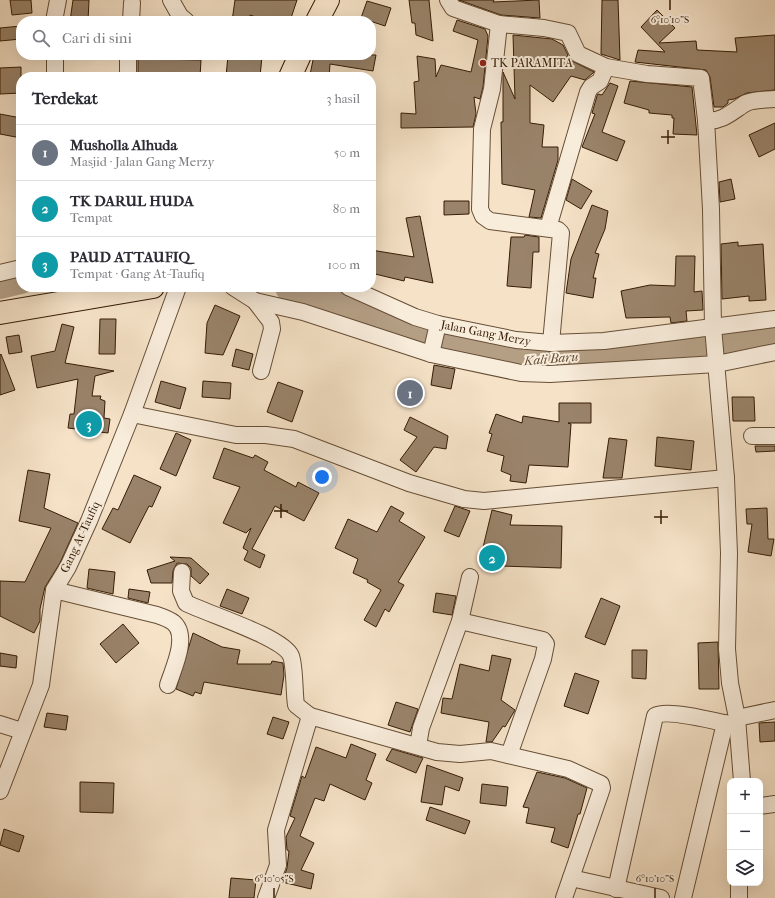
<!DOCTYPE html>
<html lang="id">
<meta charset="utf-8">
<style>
body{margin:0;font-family:"IM FELL French Canon",serif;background:#f2f2f3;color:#2b2b33}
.controls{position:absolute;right:12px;bottom:12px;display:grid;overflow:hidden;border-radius:8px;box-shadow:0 4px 16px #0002}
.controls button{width:36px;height:36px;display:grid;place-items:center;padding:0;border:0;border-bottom:1px solid #e1e1e2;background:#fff;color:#2b2b33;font:20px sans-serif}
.you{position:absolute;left:322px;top:477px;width:14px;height:14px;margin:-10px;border:3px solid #fff;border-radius:50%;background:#1a73e8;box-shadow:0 0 0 6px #1a73e833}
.badge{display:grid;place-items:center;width:26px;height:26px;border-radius:50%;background:#8f2418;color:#fff;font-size:13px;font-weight:700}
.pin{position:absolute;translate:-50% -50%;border:2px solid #fff;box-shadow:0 1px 4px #0006}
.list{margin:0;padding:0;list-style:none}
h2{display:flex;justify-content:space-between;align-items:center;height:52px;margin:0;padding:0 16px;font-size:17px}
h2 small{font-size:13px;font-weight:400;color:#7c7c81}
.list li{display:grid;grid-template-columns:26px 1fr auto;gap:12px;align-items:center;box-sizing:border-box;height:56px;padding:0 16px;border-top:1px solid #e1e1e2}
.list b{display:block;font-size:15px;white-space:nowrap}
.list p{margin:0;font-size:13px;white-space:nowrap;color:#7c7c81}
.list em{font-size:13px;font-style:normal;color:#7c7c81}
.icon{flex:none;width:22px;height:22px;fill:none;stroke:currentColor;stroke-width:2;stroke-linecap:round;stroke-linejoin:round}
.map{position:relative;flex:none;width:775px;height:898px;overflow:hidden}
.search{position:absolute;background:#fff;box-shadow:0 4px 16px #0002;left:16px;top:16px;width:360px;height:44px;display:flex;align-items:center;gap:10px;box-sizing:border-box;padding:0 14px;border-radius:16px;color:#7c7c81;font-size:15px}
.panel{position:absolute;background:#fff;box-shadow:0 4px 16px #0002;left:16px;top:72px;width:360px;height:220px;border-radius:16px}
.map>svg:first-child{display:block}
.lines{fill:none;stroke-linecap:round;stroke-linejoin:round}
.river{stroke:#b49f85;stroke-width:30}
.building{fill:#99836a;stroke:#361c05}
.minor-casing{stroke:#664e36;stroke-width:18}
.primary-casing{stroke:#361c05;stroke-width:24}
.minor{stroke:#f8ecdb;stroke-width:16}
.primary{stroke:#f5e2c7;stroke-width:22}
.ticks{fill:none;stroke:#361c05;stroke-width:1.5}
.poi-dot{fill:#8f2418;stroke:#f8ecdb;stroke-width:1.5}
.labels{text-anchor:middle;stroke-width:4;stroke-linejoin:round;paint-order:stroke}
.poi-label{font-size:12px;fill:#361c05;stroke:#f8ecdb;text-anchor:start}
.street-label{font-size:12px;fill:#361c05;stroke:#f8ecdb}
.water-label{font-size:13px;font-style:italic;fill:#624a32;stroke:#f8ecdb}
.ticks-label{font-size:10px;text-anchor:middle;fill:#361c05;stroke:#f8ecdb;stroke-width:4;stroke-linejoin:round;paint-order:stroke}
</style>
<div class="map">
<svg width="775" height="898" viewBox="0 0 775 898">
<rect width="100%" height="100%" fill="#f5e2c7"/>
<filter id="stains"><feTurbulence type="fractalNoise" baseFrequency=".005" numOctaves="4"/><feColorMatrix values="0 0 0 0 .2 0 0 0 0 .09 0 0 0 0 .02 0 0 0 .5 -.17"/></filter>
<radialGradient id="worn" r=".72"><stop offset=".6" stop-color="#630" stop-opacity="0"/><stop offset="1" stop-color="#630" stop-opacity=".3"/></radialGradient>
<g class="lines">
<!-- river -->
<g class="river">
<polyline points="0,284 21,279"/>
<polyline points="290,287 386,325 419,335 450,340 519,361 775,336"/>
</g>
</g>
<!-- building -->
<g class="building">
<polygon points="10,0 31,0 32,13 12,15"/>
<polygon points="73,0 89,0 88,21 70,21"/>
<polygon points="235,0 297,0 290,21 267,21 250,15 249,21 232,21"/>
<polygon points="409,0 429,0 433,41 416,35 415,23 412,23"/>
<polygon points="459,0 494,0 493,2 539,0 540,18 501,15"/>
<polygon points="602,0 618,0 620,60 601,54"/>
<polygon points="367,1 391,8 385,26 361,18"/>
<polygon points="657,10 675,28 659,43 696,41 697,50 737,52 735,38 775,35 775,90 747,93 734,99 728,100 728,103 723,107 714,107 710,77 706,70 635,62 638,50 665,52 641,27"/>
<polygon points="457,20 485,29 488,36 483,87 480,99 474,97 476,114 473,127 401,128 401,113 416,114 414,82 419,81 417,56 435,59 436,77 441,65 471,72 478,40 453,31"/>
<polygon points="21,26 21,39 0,41 0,28"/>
<polygon points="513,35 552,39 563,45 568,55 566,58 594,72 585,80 571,76 553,102 530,85 530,123 544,125 542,147 558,147 558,160 541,218 529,217 535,190 502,184 501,122 503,122 503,72 515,99"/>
<polygon points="138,55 154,55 154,59 201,60 200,77 138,77"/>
<polygon points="228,55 262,56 260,77 226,77"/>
<polygon points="314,55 376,55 373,71 330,64 329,77 310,75"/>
<polygon points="21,67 21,93 0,94 0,68"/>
<polygon points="630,81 692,87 697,135 673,134 674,118 672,118 672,115 649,113 649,110 624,103"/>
<polygon points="610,83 618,86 602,132 625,141 617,161 582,147 595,114 592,113 597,96 598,94 602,95"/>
<polygon points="0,114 21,118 21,138 0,134"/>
<polygon points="775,123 775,149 759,157 749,135"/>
<polygon points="572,179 592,191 581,209 566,200"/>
<polygon points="731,179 735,199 720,202 719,182"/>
<polygon points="444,201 469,201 469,214 444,215"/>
<polygon points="592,205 608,211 605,229 595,253 599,254 593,278 596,278 593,298 566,293 571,259"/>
<polygon points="420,216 433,283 405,277 404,281 371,273 371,250 414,257 406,218"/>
<polygon points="525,235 539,237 539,252 533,252 531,288 507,286 511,237 524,237"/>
<polygon points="738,242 738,246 763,244 766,300 749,301 749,296 722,299 721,244"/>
<polygon points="676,256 695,256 694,292 702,291 703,310 686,311 687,321 671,323 670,317 626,318 621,291 650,285 675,286"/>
<polygon points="215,305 240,316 223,355 205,353 207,323"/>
<polygon points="100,319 116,319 115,354 99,354"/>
<polygon points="62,324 74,327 65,363 114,371 95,376 92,396 101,396 100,399 105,401 104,418 110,419 108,433 68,428 70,414 74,414 78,379 37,388 31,356 55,351"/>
<polygon points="19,335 22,352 9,354 6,337"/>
<polygon points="236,349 253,354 249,370 232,366"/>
<polygon points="1,354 15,390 0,395 0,355"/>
<polygon points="434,365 455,369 451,389 431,385"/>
<polygon points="161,381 186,388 180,409 155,402"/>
<polygon points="203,381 231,383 230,399 202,397"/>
<polygon points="407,381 421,388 412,405 398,398"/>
<polygon points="278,382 303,391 292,422 267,412"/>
<polygon points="732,397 754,397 755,421 733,421"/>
<polygon points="559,403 591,403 591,423 568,423 571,424 568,467 529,465 526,483 510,481 511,475 501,471 504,456 487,451 492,434 489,433 496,414 522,423 523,416 559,422"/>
<polygon points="410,417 448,436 446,449 434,447 416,472 400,460 417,437 404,430"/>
<polygon points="176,433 191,440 176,476 160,469"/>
<polygon points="657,437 694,441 691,470 655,466"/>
<polygon points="609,438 627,440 622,478 603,478"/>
<polygon points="755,446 775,446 775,451 756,452"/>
<polygon points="224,448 253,458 255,455 268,462 264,470 296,487 298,482 319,493 304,521 275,506 252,549 265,555 260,568 244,560 248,551 243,548 251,528 246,533 223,523 240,487 213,478"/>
<polygon points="28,470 50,474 44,508 78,523 60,563 45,587 40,609 40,621 34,633 0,616 0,581 25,582 51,528 19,521"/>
<polygon points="134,475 161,487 152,507 149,506 130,543 102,529 113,508 118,510"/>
<polygon points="391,506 404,513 399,521 425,537 398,582 404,585 389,612 385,609 376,627 364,620 381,590 367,582 368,580 353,573 358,559 335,548 348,519 377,532"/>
<polygon points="455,506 470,511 459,537 444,531"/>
<polygon points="767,508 768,539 774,539 771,556 748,552 752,524 747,524 746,509"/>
<polygon points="492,510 512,515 510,525 562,526 561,568 501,566 501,567 479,564"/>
<polygon points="170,557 191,558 209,574 200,584 191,576 191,568 187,564 177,563 173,571 172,583 151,583 147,570 175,561"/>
<polygon points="89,569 115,572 113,594 87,588"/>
<polygon points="129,589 150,592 148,603 128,598"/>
<polygon points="227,589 249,598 242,614 220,606"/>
<polygon points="436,593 456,596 452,615 433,612"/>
<polygon points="601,598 620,606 605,645 585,637"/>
<polygon points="123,624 139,643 116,663 100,644"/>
<polygon points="193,633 222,647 240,650 237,664 271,664 272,661 283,663 284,675 281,695 204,682 201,694 195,692 193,696 176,689"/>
<polygon points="718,642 719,689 699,689 698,643"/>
<polygon points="632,650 647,650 646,679 632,678"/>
<polygon points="0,653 17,656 16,668 0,666"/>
<polygon points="492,655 511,659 501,700 515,710 505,727 503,726 492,742 486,742 489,722 441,713 443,698 452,699 460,664 489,671"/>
<polygon points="575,673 599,681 588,714 564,706"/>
<polygon points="396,702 418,709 410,732 388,725"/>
<polygon points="47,713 68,716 66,730 44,727"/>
<polygon points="273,717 289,722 283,739 267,734"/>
<polygon points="775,722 775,741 760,742 759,723"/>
<polygon points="351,744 376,754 366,780 372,783 365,800 330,784 324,801 315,798 300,836 314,843 301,870 314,874 311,889 282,882 287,868 289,851 287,850 286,837 295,818 290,816 302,776 305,778 316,747 346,758"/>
<polygon points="392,749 423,758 416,773 386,760"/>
<polygon points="427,765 463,778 459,791 445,786 442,805 421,802"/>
<polygon points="537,772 565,778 587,788 580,814 578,814 568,848 551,842 555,828 526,823 529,808 523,807"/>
<polygon points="80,782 114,783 113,813 80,812"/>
<polygon points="482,784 508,787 506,806 480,803"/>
<polygon points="430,807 470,821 465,834 426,820"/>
<polygon points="4,829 24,836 19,852 0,845"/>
<polygon points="231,878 256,880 254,898 229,898"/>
</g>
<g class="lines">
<defs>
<g id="minor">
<polyline points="171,0 180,16 186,21"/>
<polyline points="448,0 453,8 499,24 492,89 482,129 480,209 483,216 490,221 558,230 561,233 551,343"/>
<polyline points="54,21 58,0"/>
<polyline points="131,21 132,3"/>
<path d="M499,24L544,28L568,33L578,54L606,67L647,74L701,78L706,120C722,123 734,110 746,103C754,99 766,100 775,99"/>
<polyline points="55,55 55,77"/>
<polyline points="128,55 128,77"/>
<polyline points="706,120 711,209 713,327 726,478 729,553 727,649 730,683 737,718 742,781"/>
<polyline points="548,228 588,92 591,87 600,81 606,67"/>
<polyline points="0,273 21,268"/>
<polyline points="233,287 255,301 303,312 431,354"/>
<polyline points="348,287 415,317 438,324 516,340 551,343 604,341 775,319"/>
<polyline points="255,301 271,322 272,329 261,371"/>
<polyline points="438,324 431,354 521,373 550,374 717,364 775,352"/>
<polyline points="132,414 236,435 266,435 294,439 409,483 464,499 484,501 726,478"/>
<polyline points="752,436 775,436"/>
<path d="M182,572L181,591L186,603C208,614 283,637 291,656C295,667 294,692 296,705L310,716"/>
<path d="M54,590L157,615C163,617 169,619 174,623C189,637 173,669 168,685"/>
<polyline points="460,621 543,640 546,644 543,659 509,755"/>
<polyline points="737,718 775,710"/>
<polyline points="0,724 22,731"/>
<polyline points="418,746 421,728 460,621 470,577"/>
<polyline points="0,791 41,685 54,590 68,567 89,521 132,414 178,287"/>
<polyline points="760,806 775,804"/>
<polyline points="571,878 661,898"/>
<path d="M616,889L655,716C667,708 722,723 737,726"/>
<polyline points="266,898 278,865 276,830 310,716 437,752 460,754 491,751 568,769 601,784 602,788 600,794 564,898"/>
<polyline points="683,898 725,723"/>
<polyline points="739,898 739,883"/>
</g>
<g id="primary">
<polyline points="317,21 328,0"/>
<polyline points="290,77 300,55"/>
<polyline points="0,313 153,287"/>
</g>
</defs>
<!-- minor casing -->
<use href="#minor" class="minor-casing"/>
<!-- primary casing -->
<use href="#primary" class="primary-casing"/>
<!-- minor -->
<use href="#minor" class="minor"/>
<!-- primary -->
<use href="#primary" class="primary"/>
</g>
<!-- ticks -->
<path class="ticks" d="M670,10V0M661,137H675M668,144V130M274,511H288M654,517H668M281,518V504M661,524V510M274,898V888M655,898V888"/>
<!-- markers -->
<circle class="poi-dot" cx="483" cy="63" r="4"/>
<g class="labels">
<!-- poi labels -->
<g class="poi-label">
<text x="491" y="67">TK PARAMITA</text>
</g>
<!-- street labels -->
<g class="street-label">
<text transform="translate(486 333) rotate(11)" y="4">Jalan Gang Merzy</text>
<text transform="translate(80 537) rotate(-65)" y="4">Gang At-Taufiq</text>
</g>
<!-- water labels -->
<g class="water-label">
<text transform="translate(551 358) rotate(-5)" y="5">Kali Baru</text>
</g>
</g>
<g class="ticks-label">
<text x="670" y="23">6°10'10"S</text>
<text x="274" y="882">6°10'05"S</text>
<text x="655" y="882">6°10'10"S</text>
</g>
<rect width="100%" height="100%" filter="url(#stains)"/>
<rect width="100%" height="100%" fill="url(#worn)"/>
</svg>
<div class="controls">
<button>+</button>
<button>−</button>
<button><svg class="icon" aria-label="layers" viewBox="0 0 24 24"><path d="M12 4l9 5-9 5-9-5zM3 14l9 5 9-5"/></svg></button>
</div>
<div class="you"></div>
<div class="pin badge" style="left:410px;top:393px;background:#6b7280">1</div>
<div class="pin badge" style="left:492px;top:558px;background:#0f9aa8">2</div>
<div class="pin badge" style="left:89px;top:424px;background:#0f9aa8">3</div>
<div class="search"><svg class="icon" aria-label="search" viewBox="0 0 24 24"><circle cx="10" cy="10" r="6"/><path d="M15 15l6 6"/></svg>Cari di sini</div>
<section class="panel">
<h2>Terdekat<small>3 hasil</small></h2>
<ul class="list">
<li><span class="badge" style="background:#6b7280">1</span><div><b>Musholla Alhuda</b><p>Masjid · Jalan Gang Merzy</p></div><em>50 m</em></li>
<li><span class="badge" style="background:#0f9aa8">2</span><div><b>TK DARUL HUDA</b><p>Tempat</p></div><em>80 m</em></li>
<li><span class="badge" style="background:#0f9aa8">3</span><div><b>PAUD ATTAUFIQ</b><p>Tempat · Gang At-Taufiq</p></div><em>100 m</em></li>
</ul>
</section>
</div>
